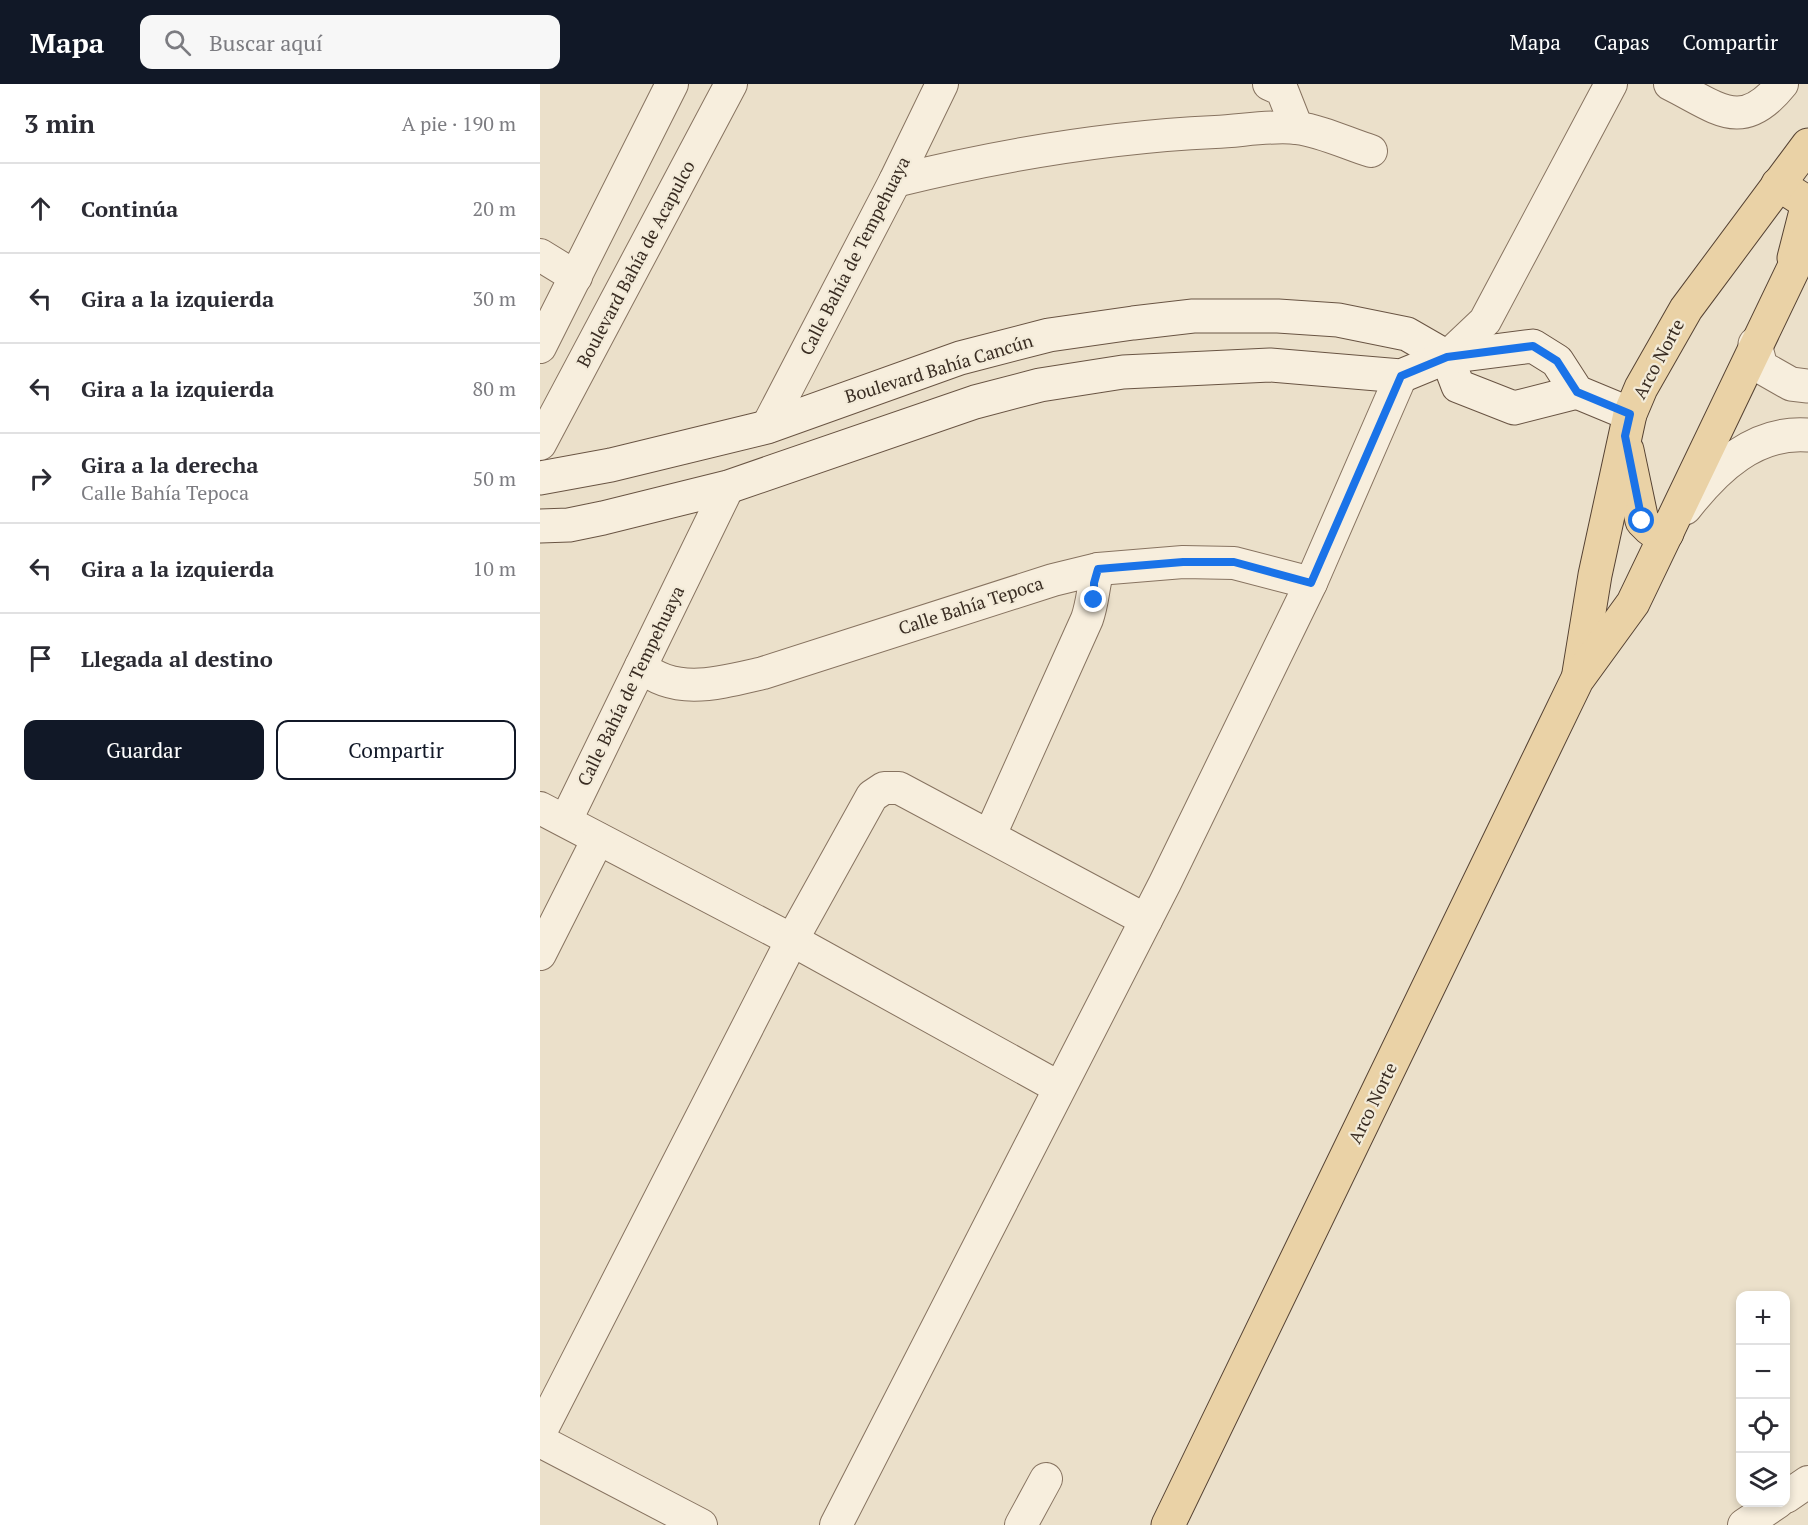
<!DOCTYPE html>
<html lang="es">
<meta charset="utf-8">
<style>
body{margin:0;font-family:"PT Serif",serif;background:#f7f7f7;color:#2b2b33}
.controls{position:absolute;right:18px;bottom:18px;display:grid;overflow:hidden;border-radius:12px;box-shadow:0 3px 9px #0003}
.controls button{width:54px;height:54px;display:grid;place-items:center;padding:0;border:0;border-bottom:2px solid #e1e1e2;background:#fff;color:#2b2b33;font:30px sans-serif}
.stop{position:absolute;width:18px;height:18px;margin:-14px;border:4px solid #1a73e8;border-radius:50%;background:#fff}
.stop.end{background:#1a73e8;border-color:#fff;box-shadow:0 2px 6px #0008}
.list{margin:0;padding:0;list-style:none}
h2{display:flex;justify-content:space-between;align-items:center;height:78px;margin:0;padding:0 24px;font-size:26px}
h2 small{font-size:20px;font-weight:400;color:#7c7c81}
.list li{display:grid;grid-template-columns:39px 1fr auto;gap:18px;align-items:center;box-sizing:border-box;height:90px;padding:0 24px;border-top:2px solid #e1e1e2}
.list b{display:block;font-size:22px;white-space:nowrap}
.list p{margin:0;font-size:20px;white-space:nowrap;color:#7c7c81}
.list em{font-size:20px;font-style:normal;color:#7c7c81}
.actions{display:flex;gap:12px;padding:18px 24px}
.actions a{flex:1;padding:14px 0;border:2px solid #111827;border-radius:12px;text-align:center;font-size:21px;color:#111827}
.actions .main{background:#111827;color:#fff}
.icon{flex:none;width:33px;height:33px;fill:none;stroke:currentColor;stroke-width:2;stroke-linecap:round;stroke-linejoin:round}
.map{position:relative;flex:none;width:1268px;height:1441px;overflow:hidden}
header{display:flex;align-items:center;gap:36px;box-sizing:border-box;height:84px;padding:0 30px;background:#111827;color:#fff}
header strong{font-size:28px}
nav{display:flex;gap:33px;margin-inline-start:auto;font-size:21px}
.search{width:420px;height:54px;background:#f7f7f7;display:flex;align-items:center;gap:15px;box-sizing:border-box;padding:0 21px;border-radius:12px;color:#7c7c81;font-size:22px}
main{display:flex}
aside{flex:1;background:#fff}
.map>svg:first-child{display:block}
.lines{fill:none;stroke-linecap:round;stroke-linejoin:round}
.minor-casing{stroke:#877360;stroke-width:34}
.tertiary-casing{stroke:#877360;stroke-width:35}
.secondary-casing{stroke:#695443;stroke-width:35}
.primary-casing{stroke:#554233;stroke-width:35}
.minor{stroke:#f7eedd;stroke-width:32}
.tertiary{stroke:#f7eedd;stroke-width:33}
.secondary{stroke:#f7eedd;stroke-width:33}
.primary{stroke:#ead2a6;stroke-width:33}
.route{stroke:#1a73e8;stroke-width:8}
.labels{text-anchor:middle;stroke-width:4.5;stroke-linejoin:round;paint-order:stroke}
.street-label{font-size:18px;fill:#392c22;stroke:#f3ebd9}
</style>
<header>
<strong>Mapa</strong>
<div class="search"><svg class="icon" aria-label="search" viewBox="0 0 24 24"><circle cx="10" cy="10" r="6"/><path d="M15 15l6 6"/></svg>Buscar aquí</div>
<nav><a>Mapa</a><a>Capas</a><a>Compartir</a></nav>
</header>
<main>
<aside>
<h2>3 min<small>A pie · 190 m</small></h2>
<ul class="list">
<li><svg class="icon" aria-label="ahead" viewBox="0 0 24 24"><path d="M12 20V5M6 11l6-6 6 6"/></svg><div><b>Continúa</b></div><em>20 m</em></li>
<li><svg class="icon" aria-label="left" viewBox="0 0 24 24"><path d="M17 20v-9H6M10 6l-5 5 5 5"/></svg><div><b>Gira a la izquierda</b></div><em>30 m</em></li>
<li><svg class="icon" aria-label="left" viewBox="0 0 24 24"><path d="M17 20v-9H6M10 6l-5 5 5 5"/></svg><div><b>Gira a la izquierda</b></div><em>80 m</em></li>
<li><svg class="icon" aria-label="right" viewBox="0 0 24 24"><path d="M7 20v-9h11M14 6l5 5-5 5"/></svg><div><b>Gira a la derecha</b><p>Calle Bahía Tepoca</p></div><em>50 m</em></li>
<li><svg class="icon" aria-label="left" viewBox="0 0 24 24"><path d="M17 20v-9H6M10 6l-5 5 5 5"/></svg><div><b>Gira a la izquierda</b></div><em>10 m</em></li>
<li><svg class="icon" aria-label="arrive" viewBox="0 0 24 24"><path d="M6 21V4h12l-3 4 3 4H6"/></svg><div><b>Llegada al destino</b></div></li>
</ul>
<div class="actions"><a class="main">Guardar</a><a>Compartir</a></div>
</aside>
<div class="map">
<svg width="1268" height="1441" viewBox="0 0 1268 1441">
<rect width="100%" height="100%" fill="#ebe0ca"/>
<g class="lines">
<defs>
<g id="minor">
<polyline points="729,0 742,6 757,44"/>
<path d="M1130,0C1178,24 1202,50 1242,0"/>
<path d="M355,97C460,71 567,53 675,48C701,47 731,41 757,44C782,47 808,60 831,67"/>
<polyline points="0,171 36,193"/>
<polyline points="0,263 132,0"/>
<polyline points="907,273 945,237 1071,0"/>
<polyline points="227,343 355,97 402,0"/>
<polyline points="0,360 191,0"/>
<path d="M101,582C135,613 183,598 223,589L513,496L558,485L643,478L694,479L771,499"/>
<polyline points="0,724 252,856 518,1003"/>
<polyline points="26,736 188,403"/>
<path d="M450,751L547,535C553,518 553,502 558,485"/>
<polyline points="0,870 58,755"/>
<polyline points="0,1349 252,856 332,712 344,704 359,704 606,836"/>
<polyline points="0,1357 161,1441"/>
<polyline points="1246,1413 1268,1398"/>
<polyline points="296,1441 625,799 771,499 861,292"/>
<polyline points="481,1441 506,1395"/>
<polyline points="1204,1441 1238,1418"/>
</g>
<g id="tertiary">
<polyline points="1215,260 1221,283 1251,300 1268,302"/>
<path d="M1145,424C1176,384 1215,347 1268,351"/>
</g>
<g id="secondary">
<polyline points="907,273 918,302 974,324 1037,308"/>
<polyline points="0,394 71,381 227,343 420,274 509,251 593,239 653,232 738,232 798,236 867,250 907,273"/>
<polyline points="0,442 29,441 63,434 188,403 435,318 500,301 583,288 730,281 861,292 907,273 993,262 1017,277 1037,308 1090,330"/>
</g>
<g id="primary">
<polyline points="1238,100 1263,116 1267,123 1254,174"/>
<polyline points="1087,366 1102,437 1110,445 1127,449"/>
<polyline points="1039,589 1055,491 1090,330 1101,304 1146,225 1268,61"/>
<polyline points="628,1441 1037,596 1093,519 1268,154"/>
</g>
</defs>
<!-- minor casing -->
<use href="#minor" class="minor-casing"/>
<!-- tertiary casing -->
<use href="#tertiary" class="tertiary-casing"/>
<!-- secondary casing -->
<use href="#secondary" class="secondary-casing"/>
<!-- primary casing -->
<use href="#primary" class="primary-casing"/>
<!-- minor -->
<use href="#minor" class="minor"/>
<!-- tertiary -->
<use href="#tertiary" class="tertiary"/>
<!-- secondary -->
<use href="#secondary" class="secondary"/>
<!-- primary -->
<use href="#primary" class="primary"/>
</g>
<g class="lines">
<!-- route -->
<polyline class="route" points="554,516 554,499 558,485 643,478 694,478 771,499 861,292 907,273 993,262 1017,277 1037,308 1090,330 1085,352 1102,437"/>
</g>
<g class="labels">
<!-- street labels -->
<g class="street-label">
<text transform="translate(315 172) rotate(-63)" y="6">Calle Bahía de Tempehuaya</text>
<text transform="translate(96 180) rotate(-62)" y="6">Boulevard Bahía de Acapulco</text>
<text transform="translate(1119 275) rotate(-62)" y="6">Arco Norte</text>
<text transform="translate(399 285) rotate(-17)" y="6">Boulevard Bahía Cancún</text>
<text transform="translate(431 522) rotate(-18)" y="6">Calle Bahía Tepoca</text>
<text transform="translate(91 602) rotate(-64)" y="6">Calle Bahía de Tempehuaya</text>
<text transform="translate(833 1019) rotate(-64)" y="6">Arco Norte</text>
</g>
</g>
</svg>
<div class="controls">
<button>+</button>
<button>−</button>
<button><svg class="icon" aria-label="locate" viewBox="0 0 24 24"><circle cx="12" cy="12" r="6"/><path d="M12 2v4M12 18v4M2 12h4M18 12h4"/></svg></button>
<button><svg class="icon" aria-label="layers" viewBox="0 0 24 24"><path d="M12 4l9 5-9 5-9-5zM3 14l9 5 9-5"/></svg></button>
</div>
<div class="stop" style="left:1102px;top:437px"></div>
<div class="stop end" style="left:554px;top:516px"></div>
</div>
</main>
